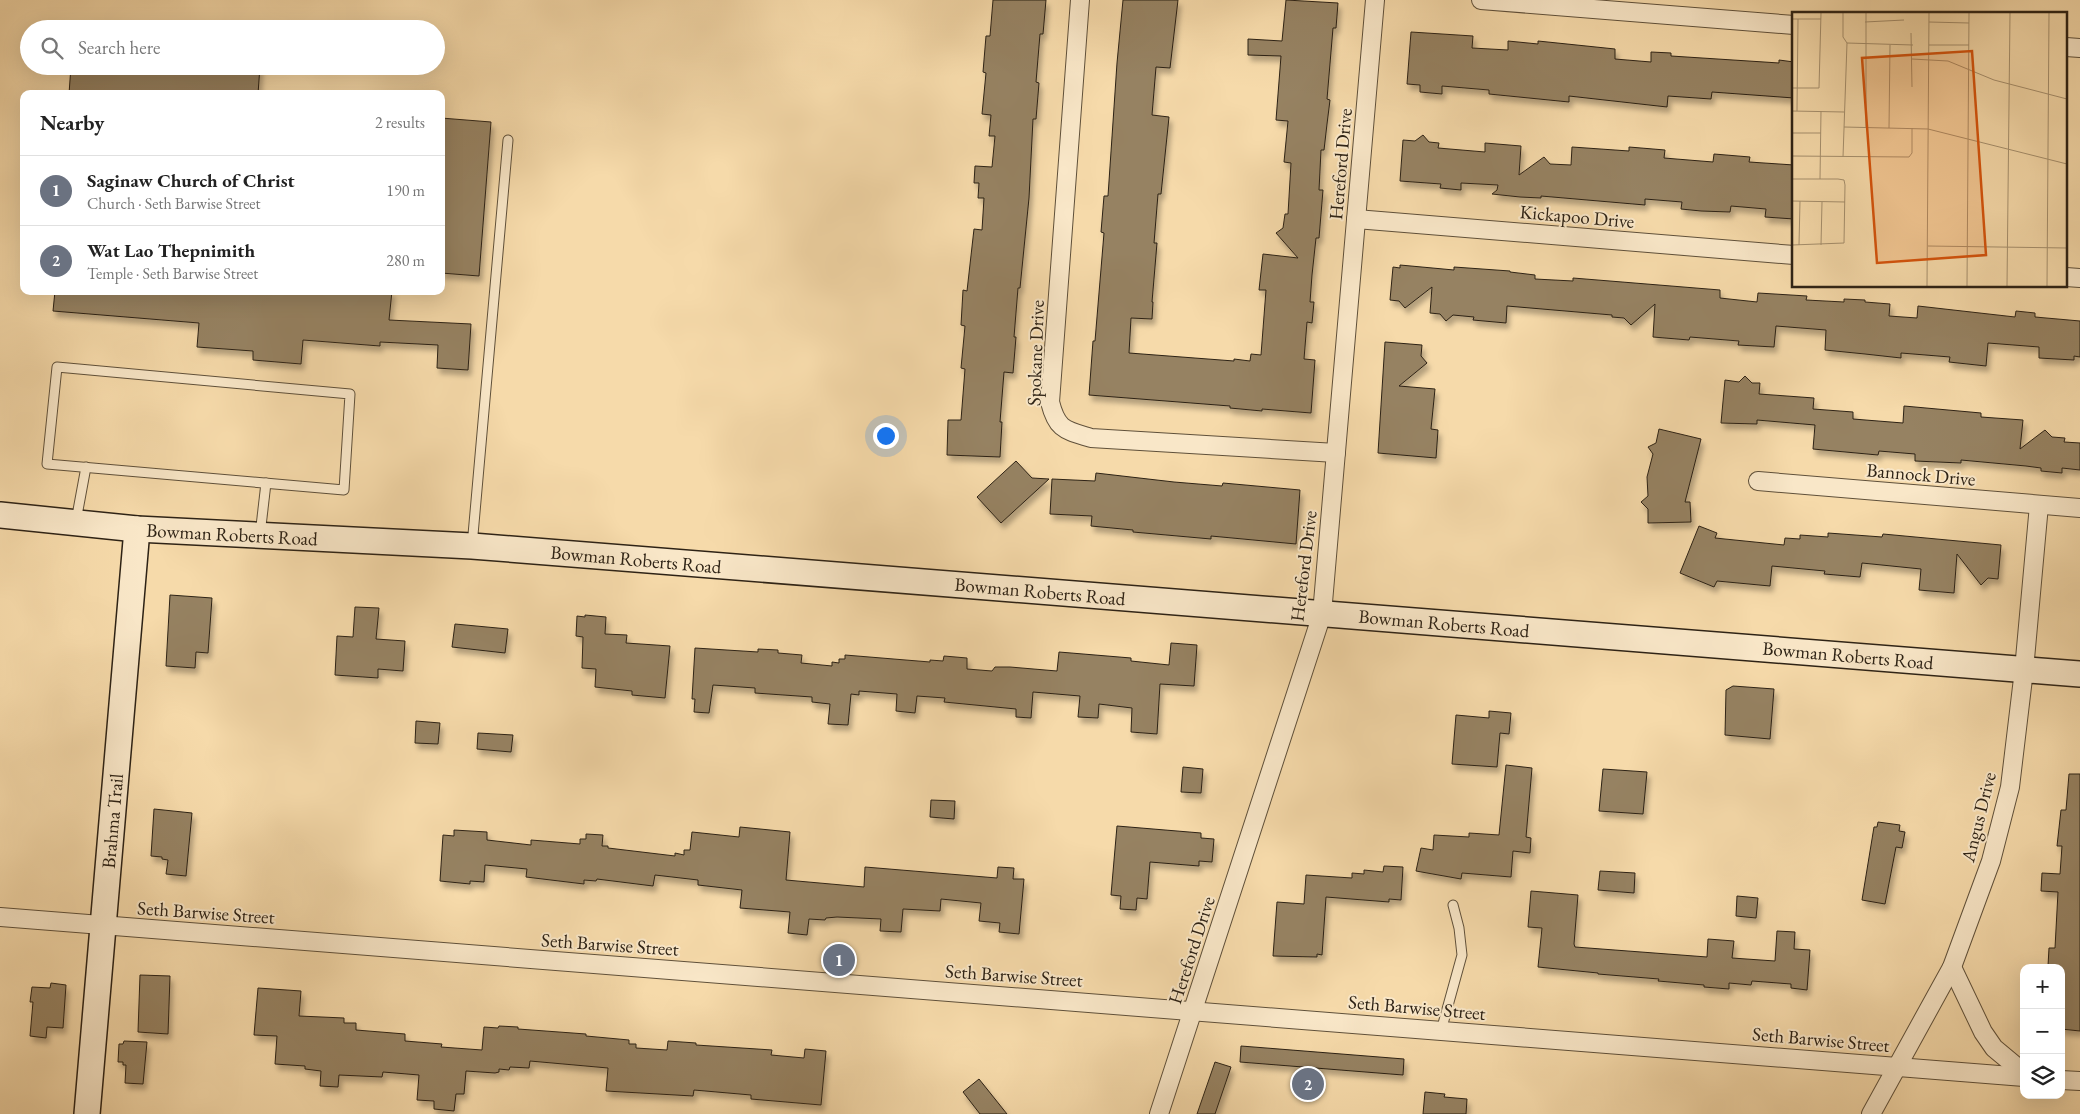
<!DOCTYPE html>
<meta charset="utf-8">
<style>
body{margin:0;font-family:"EB Garamond",serif;background:#f6f6f6;color:#222}
.controls{position:absolute;right:15px;bottom:15px;display:grid;overflow:hidden;border-radius:10px;box-shadow:0 5px 20px #0002}
.controls button{width:45px;height:45px;display:grid;place-items:center;padding:0;border:0;border-bottom:1px solid #e0e0e0;background:#fff;color:#222;font:25px sans-serif}
.you{position:absolute;left:885px;top:435px;width:18px;height:18px;margin:-12px;border:4px solid #fff;border-radius:50%;background:#1a73e8;box-shadow:0 0 0 8px #1a73e833}
.badge{display:grid;place-items:center;width:32px;height:32px;border-radius:50%;background:#1a73e8;color:#fff;font-size:16px;font-weight:700}
.pin{position:absolute;translate:-50% -50%;border:2px solid #fff;box-shadow:0 1px 5px #0006}
.list{margin:0;padding:0;list-style:none}
h2{display:flex;justify-content:space-between;align-items:center;height:65px;margin:0;padding:0 20px;font-size:21px}
h2 small{font-size:16px;font-weight:400;color:#767676}
.list li{display:grid;grid-template-columns:32px 1fr auto;gap:15px;align-items:center;box-sizing:border-box;height:70px;padding:0 20px;border-top:1px solid #e0e0e0}
.list b{display:block;font-size:19px;white-space:nowrap}
.list p{margin:0;font-size:16px;white-space:nowrap;color:#767676}
.list em{font-size:16px;font-style:normal;color:#767676}
.icon{flex:none;width:28px;height:28px;fill:none;stroke:currentColor;stroke-width:2;stroke-linecap:round;stroke-linejoin:round}
.map{position:relative;flex:none;width:2080px;height:1114px;overflow:hidden}
.search{position:absolute;background:#fff;box-shadow:0 5px 20px #0002;left:20px;top:20px;width:425px;height:55px;display:flex;align-items:center;gap:12px;box-sizing:border-box;padding:0 18px;border-radius:28px;color:#767676;font-size:19px}
.panel{position:absolute;background:#fff;box-shadow:0 5px 20px #0002;left:20px;top:90px;width:425px;height:205px;border-radius:10px}
.map>svg:first-child{display:block}
.building{fill:#968262;stroke:#2d2215;filter:url(#shadow)}
.lines{fill:none;stroke-linecap:round;stroke-linejoin:round}
.lane-casing{stroke:#5f503a;stroke-width:11}
.street-casing{stroke:#5f503a;stroke-width:20}
.secondary-casing{stroke:#2d2215;stroke-width:28}
.lane{stroke:#f9e7c8;stroke-width:9}
.street{stroke:#f9e7c8;stroke-width:18}
.secondary{stroke:#f9e7c8;stroke-width:25}
.labels{text-anchor:middle;stroke-width:4;stroke-linejoin:round;paint-order:stroke}
.street-label{font-size:19px;fill:#2d2215;stroke:#f9e7c8}
.inset-road{fill:none;stroke:#a6906e;stroke-width:1}
.view{fill:#d5540d;fill-opacity:0.15;stroke:#d5540d;stroke-width:2.5}
.inset-edge{fill:none;stroke:#2d2215;stroke-width:2.5}
</style>
<div class="map">
<svg width="2080" height="1114" viewBox="0 0 2080 1114">
<defs>
<filter id="shadow"><feDropShadow dx="3" dy="5.5" stdDeviation="2.5" flood-color="#0004"/></filter>
</defs>
<rect width="100%" height="100%" fill="#f6daaa"/>
<filter id="stains"><feTurbulence type="fractalNoise" baseFrequency=".004" numOctaves="4"/><feColorMatrix values="0 0 0 0 .2 0 0 0 0 .09 0 0 0 0 .02 0 0 0 .5 -.17"/></filter>
<radialGradient id="worn" r=".72"><stop offset=".6" stop-color="#630" stop-opacity="0"/><stop offset="1" stop-color="#630" stop-opacity=".3"/></radialGradient>
<!-- building -->
<g class="building">
<polygon points="993,0 1046,0 1043,34 1040,34 1036,82 1039,83 1036,119 1033,119 1029,198 1020,288 1018,288 1014,337 1016,337 1013,373 1004,372 1000,422 1002,422 1000,457 947,455 948,420 961,420 965,369 961,368 965,326 961,325 963,290 967,291 974,229 982,230 984,198 978,198 979,183 974,183 975,166 992,167 995,136 989,136 991,115 982,114 986,73 983,72 986,36 990,36"/>
<polygon points="1123,0 1178,0 1170,68 1156,67 1152,115 1169,117 1161,194 1158,194 1154,243 1157,243 1152,302 1153,302 1152,319 1131,318 1129,353 1234,361 1234,359 1250,361 1251,354 1261,355 1266,290 1259,290 1263,254 1298,258 1276,233 1283,228 1285,214 1288,214 1291,163 1284,162 1288,121 1276,120 1281,56 1248,55 1248,39 1282,41 1286,0 1338,3 1336,28 1333,28 1327,99 1330,100 1327,124 1324,150 1321,150 1319,190 1323,190 1319,238 1316,238 1312,275 1310,302 1314,302 1312,323 1307,322 1304,359 1315,360 1311,413 1262,409 1262,411 1230,408 1230,406 1089,395 1093,341 1095,341 1104,233 1101,232 1104,196 1108,196 1117,63"/>
<polygon points="1411,32 1473,36 1472,48 1508,50 1508,41 1538,44 1538,41 1615,49 1615,59 1651,62 1651,52 1671,53 1671,56 1764,62 1779,63 1779,60 1794,62 1794,98 1712,92 1711,99 1668,96 1667,107 1569,96 1569,102 1489,94 1489,90 1442,86 1442,94 1420,92 1420,85 1407,84"/>
<polygon points="71,66 260,66 258,94 69,94"/>
<polygon points="441,118 491,122 479,276 441,273"/>
<polygon points="1423,135 1429,142 1439,143 1438,148 1485,152 1485,143 1521,146 1519,175 1544,157 1550,164 1571,165 1572,147 1629,151 1629,147 1665,150 1664,158 1713,162 1714,154 1750,157 1749,162 1794,165 1794,219 1765,217 1766,209 1731,206 1730,212 1701,211 1681,209 1682,202 1645,199 1645,205 1541,196 1541,198 1520,197 1492,194 1497,190 1498,185 1461,183 1461,190 1440,188 1441,184 1400,181 1403,140 1415,141"/>
<polygon points="1400,265 1454,270 1454,267 1510,271 1510,272 1535,275 1535,279 1573,281 1573,278 1720,290 1720,298 1757,302 1758,293 1807,296 1806,300 1844,302 1844,299 1865,300 1865,302 1890,304 1889,316 1917,318 1918,306 2015,317 2016,311 2035,313 2035,317 2080,321 2080,357 2074,356 2074,360 2039,358 2039,347 1988,343 1986,366 1949,362 1950,357 1901,353 1901,358 1865,354 1825,350 1826,330 1776,326 1774,347 1738,345 1739,341 1690,337 1689,340 1653,337 1655,304 1631,325 1624,318 1612,317 1612,315 1507,306 1506,323 1473,320 1474,317 1453,315 1446,321 1440,314 1430,313 1432,287 1405,308 1399,301 1390,300 1393,267 1400,268"/>
<polygon points="55,291 392,291 389,320 471,324 468,370 437,368 438,345 380,342 380,346 303,340 301,364 253,360 253,351 197,347 199,323 53,311"/>
<polygon points="1385,342 1422,345 1421,356 1427,363 1399,386 1435,389 1431,429 1438,430 1436,458 1378,453"/>
<polygon points="1745,376 1752,383 1760,383 1759,394 1814,398 1813,409 1853,412 1853,419 1903,423 1904,406 1981,413 1981,417 2023,420 2020,449 2045,430 2052,437 2065,438 2064,442 2080,443 2080,470 2062,468 2062,473 2041,471 2041,468 2026,466 1961,460 1961,463 1915,461 1915,454 1879,451 1878,455 1813,449 1815,425 1757,420 1757,424 1721,423 1725,380 1739,382"/>
<polygon points="1659,429 1701,439 1685,502 1690,502 1691,522 1648,523 1648,509 1641,502 1648,496 1647,477 1653,454 1648,447 1656,443"/>
<polygon points="1016,461 1032,478 1049,479 1001,523 977,497"/>
<polygon points="1096,473 1174,482 1222,486 1223,483 1300,490 1296,544 1211,536 1211,539 1133,532 1133,530 1091,526 1092,516 1050,514 1052,479 1095,481"/>
<polygon points="1699,526 1717,533 1715,538 1784,545 1785,538 1800,539 1800,535 1828,537 1828,533 1882,537 1883,534 2001,545 1998,579 1988,578 1981,585 1957,554 1954,593 1919,590 1921,569 1862,563 1860,577 1824,574 1825,571 1772,566 1770,586 1717,581 1714,587 1680,573"/>
<polygon points="170,595 212,598 208,653 196,652 195,668 166,666"/>
<polygon points="355,607 379,608 376,639 405,641 403,671 378,669 378,678 335,675 337,636 353,637"/>
<polygon points="585,615 606,617 605,634 627,635 626,643 670,646 665,698 632,695 632,691 595,687 596,669 582,668 583,637 576,636 577,616 585,617"/>
<polygon points="455,624 508,629 505,653 452,647"/>
<polygon points="1171,643 1197,645 1194,686 1160,684 1157,734 1131,732 1132,708 1099,704 1098,718 1078,717 1080,696 1033,692 1031,718 1016,717 1016,709 944,702 945,698 917,696 915,713 896,711 897,694 859,691 859,695 851,694 848,725 828,724 830,704 812,702 812,697 755,693 755,688 713,685 709,713 694,712 695,699 692,699 695,648 758,652 758,649 778,650 778,653 802,655 801,663 832,666 832,662 839,663 839,659 845,659 845,655 930,662 930,660 943,661 944,656 967,658 967,669 992,671 995,667 1010,667 1057,671 1059,652 1131,658 1131,661 1169,665"/>
<polygon points="1733,686 1774,689 1770,739 1725,735 1726,690"/>
<polygon points="1489,711 1511,713 1509,734 1500,733 1497,767 1452,764 1456,715 1489,718"/>
<polygon points="416,721 440,723 438,744 415,743"/>
<polygon points="478,733 513,735 511,752 477,749"/>
<polygon points="1506,765 1532,768 1526,837 1531,838 1530,853 1513,851 1511,877 1462,873 1461,879 1416,871 1421,848 1433,850 1434,835 1469,837 1469,833 1499,835"/>
<polygon points="1183,767 1203,769 1201,793 1181,792"/>
<polygon points="1603,769 1647,772 1643,814 1599,811"/>
<polygon points="2069,774 2080,774 2080,1031 2061,1029 2061,968 2048,966 2049,948 2055,948 2058,892 2041,891 2042,873 2060,874 2062,846 2057,846 2061,810 2066,810"/>
<polygon points="931,800 955,801 954,819 930,817"/>
<polygon points="154,809 192,813 186,876 166,874 168,860 162,859 162,857 151,856"/>
<polygon points="1878,822 1900,825 1899,831 1905,832 1902,848 1896,847 1885,904 1862,900 1874,827 1877,827"/>
<polygon points="1117,826 1201,833 1201,838 1214,839 1212,862 1199,861 1199,866 1150,862 1147,899 1137,898 1136,910 1120,909 1121,896 1111,895"/>
<polygon points="740,827 790,832 786,880 864,887 865,867 997,878 998,867 1014,868 1013,879 1024,879 1019,934 999,932 1000,923 979,921 981,903 941,899 940,911 903,909 901,932 880,931 881,919 837,917 826,918 825,920 809,919 807,935 788,933 790,912 740,908 742,890 698,885 698,880 655,875 653,886 597,879 596,881 584,880 584,884 526,877 527,869 485,865 484,882 470,881 470,884 440,881 443,835 454,836 454,830 487,832 487,840 531,845 531,840 580,844 580,839 586,839 586,834 603,835 602,846 608,846 608,848 675,856 675,853 684,855 684,850 690,850 692,832 739,837"/>
<polygon points="1384,866 1403,867 1401,900 1389,899 1389,902 1326,897 1322,955 1317,954 1317,957 1273,956 1277,902 1304,904 1306,875 1352,878 1352,873 1364,874 1364,870 1383,872"/>
<polygon points="1600,871 1635,873 1634,893 1598,890"/>
<polygon points="1531,891 1578,895 1574,944 1575,947 1707,957 1708,939 1734,941 1732,958 1775,961 1777,931 1795,932 1794,949 1810,950 1807,990 1791,988 1791,984 1752,981 1751,985 1729,983 1729,989 1704,987 1704,985 1658,981 1659,979 1598,974 1598,973 1538,967 1542,928 1528,927"/>
<polygon points="1737,896 1758,898 1756,918 1736,916"/>
<polygon points="140,975 170,976 168,1034 138,1032"/>
<polygon points="51,983 66,985 63,1028 47,1027 46,1038 30,1036 33,1002 30,1002 32,987 50,988"/>
<polygon points="258,988 301,991 299,1016 344,1018 344,1023 356,1023 356,1030 405,1034 405,1041 442,1044 441,1047 482,1050 484,1027 498,1028 499,1026 518,1027 518,1029 586,1034 586,1036 629,1040 629,1044 636,1044 636,1048 667,1050 668,1041 696,1043 696,1045 772,1050 771,1055 804,1058 805,1049 826,1051 821,1105 751,1099 751,1095 694,1090 693,1096 606,1091 608,1068 530,1061 529,1068 510,1067 509,1070 499,1069 499,1072 495,1073 466,1071 464,1094 456,1094 454,1111 434,1109 434,1101 417,1100 419,1075 383,1072 382,1077 339,1075 338,1087 320,1086 321,1071 305,1069 305,1066 275,1064 277,1036 254,1035"/>
<polygon points="124,1041 147,1042 143,1084 125,1083 126,1065 123,1065 123,1062 118,1062 119,1044 123,1044"/>
<polygon points="1241,1046 1404,1059 1403,1075 1240,1062"/>
<polygon points="1215,1062 1231,1067 1215,1114 1197,1114"/>
<polygon points="979,1079 1007,1114 980,1114 963,1092"/>
<polygon points="1425,1092 1445,1094 1444,1097 1467,1099 1466,1114 1423,1114"/>
</g>
<g class="lines">
<defs>
<g id="lane">
<polygon points="57,367 350,394 344,490 47,464"/>
<polyline points="76,521 86,467"/>
<polyline points="260,535 266,483"/>
<polyline points="472,546 508,140"/>
<polyline points="1441,1031 1462,955 1459,928 1453,905"/>
</g>
<g id="street">
<path d="M1080,0L1050,402C1057,430 1065,430 1091,438L1336,453"/>
<polyline points="1481,0 1794,25"/>
<polyline points="2066,47 2080,48"/>
<polyline points="1356,219 1794,255"/>
<polyline points="2066,277 2080,278"/>
<polyline points="1758,481 2080,508"/>
<polyline points="0,917 2024,1077"/>
<polyline points="1952,967 1983,1032 1994,1048 2024,1073"/>
<polyline points="2061,1080 2080,1081"/>
<polyline points="1159,1114 1322,614 1375,0"/>
<polyline points="1871,1114 1952,967 1991,861 2010,787 2024,670 2039,505"/>
</g>
<g id="secondary">
<polyline points="0,515 137,529 472,546 2080,674"/>
<polyline points="87,1114 137,529"/>
</g>
</defs>
<!-- lane casing -->
<use href="#lane" class="lane-casing"/>
<!-- street casing -->
<use href="#street" class="street-casing"/>
<!-- secondary casing -->
<use href="#secondary" class="secondary-casing"/>
<!-- lane -->
<use href="#lane" class="lane"/>
<!-- street -->
<use href="#street" class="street"/>
<!-- secondary -->
<use href="#secondary" class="secondary"/>
</g>
<g class="labels">
<!-- street labels -->
<g class="street-label">
<text transform="translate(1340 164) rotate(-85)" y="7">Hereford Drive</text>
<text transform="translate(1577 216) rotate(5)" y="7">Kickapoo Drive</text>
<text transform="translate(1035 353) rotate(-88)" y="7">Spokane Drive</text>
<text transform="translate(1921 474) rotate(5)" y="7">Bannock Drive</text>
<text transform="translate(232 534) rotate(3)" y="7">Bowman Roberts Road</text>
<text transform="translate(636 559) rotate(5)" y="7">Bowman Roberts Road</text>
<text transform="translate(1303 566) rotate(-83)" y="7">Hereford Drive</text>
<text transform="translate(1040 591) rotate(5)" y="7">Bowman Roberts Road</text>
<text transform="translate(1444 623) rotate(5)" y="7">Bowman Roberts Road</text>
<text transform="translate(1848 655) rotate(5)" y="7">Bowman Roberts Road</text>
<text transform="translate(1978 817) rotate(-76)" y="7">Angus Drive</text>
<text transform="translate(112 821) rotate(-85)" y="7">Brahma Trail</text>
<text transform="translate(206 912) rotate(4)" y="7">Seth Barwise Street</text>
<text transform="translate(610 944) rotate(4)" y="7">Seth Barwise Street</text>
<text transform="translate(1191 950) rotate(-72)" y="7">Hereford Drive</text>
<text transform="translate(1014 975) rotate(4)" y="7">Seth Barwise Street</text>
<text transform="translate(1417 1007) rotate(5)" y="7">Seth Barwise Street</text>
<text transform="translate(1821 1039) rotate(5)" y="7">Seth Barwise Street</text>
</g>
</g>
<!-- overview -->
<g transform="translate(1792 12)">
<rect width="275" height="275" fill="#f6daaa"/>
<path class="inset-road" d="M51,1V25L55,31L121,33M74,1V116M0,7H29M73,10L112,8M137,10L177,11M119,21L120,75M137,33H177M120,47L156,49L202,68L275,87M0,76H27L29,1M0,99L52,100M5,99L6,7M52,115L136,117L275,152M97,116L98,33M0,121H29M0,144L117,145L120,141V116M51,145L55,31M0,167H46L52,168L53,173L52,231L0,233M28,167L29,99M0,189L53,190M7,233L8,189M29,233L30,190M136,234L275,236M135,274L137,1M175,274L177,1M215,274L218,1M255,274L257,1"/>
<path class="view" d="M180,39L194,243L85,251L70,46Z"/>
<rect width="275" height="275" class="inset-edge"/>
</g>
<rect width="100%" height="100%" filter="url(#stains)"/>
<rect width="100%" height="100%" fill="url(#worn)"/>
</svg>
<div class="controls">
<button>+</button>
<button>−</button>
<button><svg class="icon" aria-label="layers" viewBox="0 0 24 24"><path d="M12 4l9 5-9 5-9-5zM3 14l9 5 9-5"/></svg></button>
</div>
<div class="you"></div>
<div class="pin badge" style="left:839px;top:960px;background:#6b7280">1</div>
<div class="pin badge" style="left:1308px;top:1084px;background:#6b7280">2</div>
<div class="search"><svg class="icon" aria-label="search" viewBox="0 0 24 24"><circle cx="10" cy="10" r="6"/><path d="M15 15l6 6"/></svg>Search here</div>
<section class="panel">
<h2>Nearby<small>2 results</small></h2>
<ul class="list">
<li><span class="badge" style="background:#6b7280">1</span><div><b>Saginaw Church of Christ</b><p>Church · Seth Barwise Street</p></div><em>190 m</em></li>
<li><span class="badge" style="background:#6b7280">2</span><div><b>Wat Lao Thepnimith</b><p>Temple · Seth Barwise Street</p></div><em>280 m</em></li>
</ul>
</section>
</div>
